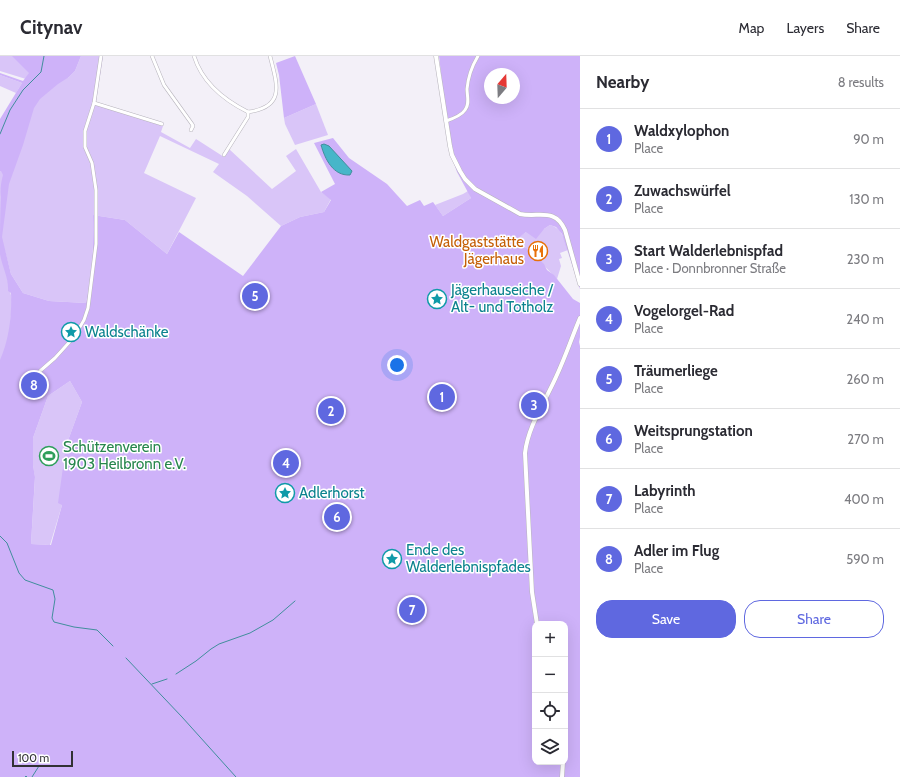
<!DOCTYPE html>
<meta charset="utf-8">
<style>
body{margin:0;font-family:Cabin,sans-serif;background:#f7f7f7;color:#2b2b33}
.controls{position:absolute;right:12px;bottom:12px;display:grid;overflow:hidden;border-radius:8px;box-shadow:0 4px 16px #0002}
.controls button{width:36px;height:36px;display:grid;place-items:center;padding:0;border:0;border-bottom:1px solid #e1e1e2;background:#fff;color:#2b2b33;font:20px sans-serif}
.compass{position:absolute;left:484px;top:12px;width:36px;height:36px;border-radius:50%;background:#fff;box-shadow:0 4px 16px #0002;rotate:19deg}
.scale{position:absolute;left:12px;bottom:10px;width:61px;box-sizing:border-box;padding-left:4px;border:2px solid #323134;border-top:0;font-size:11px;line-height:14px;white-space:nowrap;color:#323134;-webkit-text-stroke:3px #fff;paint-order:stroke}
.you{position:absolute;left:397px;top:309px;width:14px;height:14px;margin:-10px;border:3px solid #fff;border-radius:50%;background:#1a73e8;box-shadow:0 0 0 6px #1a73e833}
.badge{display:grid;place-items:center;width:26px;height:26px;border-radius:50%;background:#5f68e0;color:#fff;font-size:13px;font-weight:700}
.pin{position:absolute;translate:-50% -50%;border:2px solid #fff;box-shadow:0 1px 4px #0006}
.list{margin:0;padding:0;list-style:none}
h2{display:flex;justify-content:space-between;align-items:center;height:52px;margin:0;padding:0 16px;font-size:17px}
h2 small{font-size:13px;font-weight:400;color:#7c7c81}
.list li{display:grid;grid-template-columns:26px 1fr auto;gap:12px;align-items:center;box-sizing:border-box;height:60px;padding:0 16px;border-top:1px solid #e1e1e2}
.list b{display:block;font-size:15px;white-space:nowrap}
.list p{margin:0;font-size:13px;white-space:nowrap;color:#7c7c81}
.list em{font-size:13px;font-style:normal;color:#7c7c81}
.actions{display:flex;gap:8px;padding:12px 16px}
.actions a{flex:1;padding:9px 0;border:1px solid #5f68e0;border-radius:16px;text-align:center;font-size:14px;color:#5f68e0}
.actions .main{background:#5f68e0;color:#fff}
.icon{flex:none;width:22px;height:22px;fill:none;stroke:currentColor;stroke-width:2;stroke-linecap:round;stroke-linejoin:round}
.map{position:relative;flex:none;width:580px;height:721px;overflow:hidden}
header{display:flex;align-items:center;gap:24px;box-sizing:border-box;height:56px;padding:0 20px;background:#fff;border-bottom:1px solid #e1e1e2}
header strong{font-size:19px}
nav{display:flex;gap:22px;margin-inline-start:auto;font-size:14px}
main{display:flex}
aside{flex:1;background:#fff}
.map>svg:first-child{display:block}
.green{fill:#d9c5f8}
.forest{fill:#ceb2f9;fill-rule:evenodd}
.water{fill:#47b6c9;stroke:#418e9c}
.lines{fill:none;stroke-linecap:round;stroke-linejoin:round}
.stream{stroke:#418e9c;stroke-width:1}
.minor-casing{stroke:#b7b4bc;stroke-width:4}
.tertiary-casing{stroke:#b7b4bc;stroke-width:5}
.minor{stroke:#fff;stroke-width:3}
.tertiary{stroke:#fff;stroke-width:4}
.labels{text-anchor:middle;stroke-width:3;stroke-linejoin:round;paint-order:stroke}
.food-label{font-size:15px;fill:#c56008;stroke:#fff;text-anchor:end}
.culture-label{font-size:15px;fill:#0d838f;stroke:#fff;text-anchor:start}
.leisure-label{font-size:15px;fill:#27864d;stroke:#fff;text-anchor:start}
</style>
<header>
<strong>Citynav</strong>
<nav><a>Map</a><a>Layers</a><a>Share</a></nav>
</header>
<main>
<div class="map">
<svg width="580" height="721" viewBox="0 0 580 721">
<rect width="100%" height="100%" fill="#f3f0f8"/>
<!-- green -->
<g class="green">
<path d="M0,0H78L68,22L75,15L81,0H103L96,46L164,67L161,76L190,92L196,83L224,101L229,93L272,133L296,115L286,100L296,93L321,136L331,143L324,156L300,161L281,170L247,140L213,116L219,108L160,80L144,117L196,142L167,198L125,164L93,159C94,189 92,218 86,247L49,245L23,237L11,218L5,195V212L12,244L9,287L0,335V76L28,18L26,23L0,15Z"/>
<polygon points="0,19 22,27 16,37 0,30"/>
<polygon points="316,48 328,79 295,89 285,68 284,62"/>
<polygon points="468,135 471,142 443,160 435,149 463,138"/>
<path d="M550,169C562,172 564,183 568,194L560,197L562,202L559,203L561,210L557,223L528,193L514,185L526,176L544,173Z"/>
<polygon points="70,325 82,346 66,390 62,449 50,489 31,488 35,422 33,409 33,382 48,340"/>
</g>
<!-- forest -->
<g class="forest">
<path d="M12,0H81L75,15L69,21L58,28L40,43L34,52L23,89L9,128L2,181L11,218L23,237L49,245L86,247C92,217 94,190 93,159L125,164L167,198L179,176L243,220L281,170L300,161L324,156L331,144L321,136L335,128L314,87L333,82L349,102L387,128L407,150L420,144L424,150L433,146L443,160L471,142L457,116L450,96L439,0H580V233L562,178L556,171L550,169L544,173L536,183L526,176L515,185L528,193L544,208L547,214L554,219L573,243L580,247V281L579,286L580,290V721H0V304C9,284 12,259 11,237L8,235C9,222 2,211 0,198C0,180 0,160 1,141C0,134 1,126 3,119L1,115H0V63L22,27L0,19V17L23,25L29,17ZM490,18H514V42H490ZM70,325L82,346L66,390L58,447L62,449L51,489L31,488L35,421L33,409V382L48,340ZM535,568H565V706H535Z"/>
<polygon points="295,0 316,48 284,62 279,19 276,7"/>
</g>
<!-- water -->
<path class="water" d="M324,88L329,90L352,115L350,119C333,120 325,103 321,89Z"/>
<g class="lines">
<!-- stream -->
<g class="stream">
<polyline points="0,78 10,54 23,34 41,16 44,0"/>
<polyline points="0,480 7,487 19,517 25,524 53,534 55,543 52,562 54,566 74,571 97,574 113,590"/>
<polyline points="126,602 182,661 236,721"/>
<polyline points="176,618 196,605 211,593 219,588 250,577 273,564 295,545"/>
<polyline points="152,628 167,623"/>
<polyline points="25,721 26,720 27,721"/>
<polyline points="32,721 39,710"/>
</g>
<defs>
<g id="minor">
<polyline points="152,0 164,29 192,68 193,70 191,74"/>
<path d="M194,0C202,26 224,44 248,56"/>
<polyline points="94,47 162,68"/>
<path d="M248,56C286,51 277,28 270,0"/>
<path d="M446,65C452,63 461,60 465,54C470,48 467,40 467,33C468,21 472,10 478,0"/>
<polyline points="224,99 248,61 248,56"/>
<polyline points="40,315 55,302 74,281 84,264 88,252 96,188 96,134 92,107 85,91 85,75 94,47 101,0"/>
</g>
<g id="tertiary">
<path d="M436,0L450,90L452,99L460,115L465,123L475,133L520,158C538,162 555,151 565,174L580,228"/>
<path d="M537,568L532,536L525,397C528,370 545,346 556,321C565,302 572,281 580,262"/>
<polyline points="562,721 563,706"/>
</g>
</defs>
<!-- minor casing -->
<use href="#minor" class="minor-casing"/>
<!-- tertiary casing -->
<use href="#tertiary" class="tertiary-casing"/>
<!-- minor -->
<use href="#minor" class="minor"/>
<!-- tertiary -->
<use href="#tertiary" class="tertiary"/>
</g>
<!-- icons -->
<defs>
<symbol id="restaurant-ring" viewBox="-11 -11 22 22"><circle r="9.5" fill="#fff" stroke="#e8710a" stroke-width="1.5"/><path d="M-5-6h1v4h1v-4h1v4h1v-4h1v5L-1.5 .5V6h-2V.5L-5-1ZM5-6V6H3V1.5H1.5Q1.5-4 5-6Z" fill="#e8710a"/></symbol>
<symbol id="sight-ring" viewBox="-11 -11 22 22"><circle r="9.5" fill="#fff" stroke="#0f9aa8" stroke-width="1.5"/><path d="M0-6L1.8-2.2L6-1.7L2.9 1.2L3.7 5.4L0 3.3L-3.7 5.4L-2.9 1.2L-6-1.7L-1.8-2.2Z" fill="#0f9aa8"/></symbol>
<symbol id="stadium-ring" viewBox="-11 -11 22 22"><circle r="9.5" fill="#fff" stroke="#2e9e5b" stroke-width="1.5"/><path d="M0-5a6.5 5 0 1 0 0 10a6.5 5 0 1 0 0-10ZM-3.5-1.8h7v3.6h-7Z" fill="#2e9e5b"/></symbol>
</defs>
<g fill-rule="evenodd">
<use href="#restaurant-ring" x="527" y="184" width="22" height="22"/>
<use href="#sight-ring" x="426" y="232" width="22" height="22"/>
<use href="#sight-ring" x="60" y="265" width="22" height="22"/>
<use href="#stadium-ring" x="38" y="389" width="22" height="22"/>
<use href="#sight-ring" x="274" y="426" width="22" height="22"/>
<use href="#sight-ring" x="381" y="492" width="22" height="22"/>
</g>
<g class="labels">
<!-- food labels -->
<g class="food-label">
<text x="524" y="191">Waldgaststätte<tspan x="524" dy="17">Jägerhaus</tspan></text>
</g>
<!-- culture labels -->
<g class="culture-label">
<text x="451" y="239">Jägerhauseiche /<tspan x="451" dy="17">Alt- und Totholz</tspan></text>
<text x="85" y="281">Waldschänke</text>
<text x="299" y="442">Adlerhorst</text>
<text x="406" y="499">Ende des<tspan x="406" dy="17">Walderlebnispfades</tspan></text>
</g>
<!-- leisure labels -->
<g class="leisure-label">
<text x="63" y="396">Schützenverein<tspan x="63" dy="17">1903 Heilbronn e.V.</tspan></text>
</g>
</g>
</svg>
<div class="controls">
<button>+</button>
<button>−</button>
<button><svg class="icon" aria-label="locate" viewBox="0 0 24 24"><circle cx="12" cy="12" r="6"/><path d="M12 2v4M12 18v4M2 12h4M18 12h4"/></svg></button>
<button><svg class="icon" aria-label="layers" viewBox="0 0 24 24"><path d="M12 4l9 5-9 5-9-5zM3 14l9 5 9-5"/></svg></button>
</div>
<svg class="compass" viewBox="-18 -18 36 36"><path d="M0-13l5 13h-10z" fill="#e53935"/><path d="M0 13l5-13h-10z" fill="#7c7c81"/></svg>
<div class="scale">100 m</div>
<div class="you"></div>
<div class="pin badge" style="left:442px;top:341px">1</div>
<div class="pin badge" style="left:331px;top:355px">2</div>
<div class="pin badge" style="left:534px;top:349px">3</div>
<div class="pin badge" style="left:286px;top:407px">4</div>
<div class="pin badge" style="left:255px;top:240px">5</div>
<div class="pin badge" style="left:337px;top:461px">6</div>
<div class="pin badge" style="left:412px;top:554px">7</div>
<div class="pin badge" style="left:34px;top:329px">8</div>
</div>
<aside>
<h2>Nearby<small>8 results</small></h2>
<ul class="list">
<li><span class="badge">1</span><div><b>Waldxylophon</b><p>Place</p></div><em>90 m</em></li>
<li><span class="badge">2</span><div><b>Zuwachswürfel</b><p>Place</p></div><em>130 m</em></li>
<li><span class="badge">3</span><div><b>Start Walderlebnispfad</b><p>Place · Donnbronner Straße</p></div><em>230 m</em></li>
<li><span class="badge">4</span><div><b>Vogelorgel-Rad</b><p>Place</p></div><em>240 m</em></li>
<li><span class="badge">5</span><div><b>Träumerliege</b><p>Place</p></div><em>260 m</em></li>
<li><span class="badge">6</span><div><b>Weitsprungstation</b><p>Place</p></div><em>270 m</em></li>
<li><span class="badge">7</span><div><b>Labyrinth</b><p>Place</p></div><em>400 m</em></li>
<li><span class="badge">8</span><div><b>Adler im Flug</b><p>Place</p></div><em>590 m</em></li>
</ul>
<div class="actions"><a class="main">Save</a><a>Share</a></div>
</aside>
</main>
